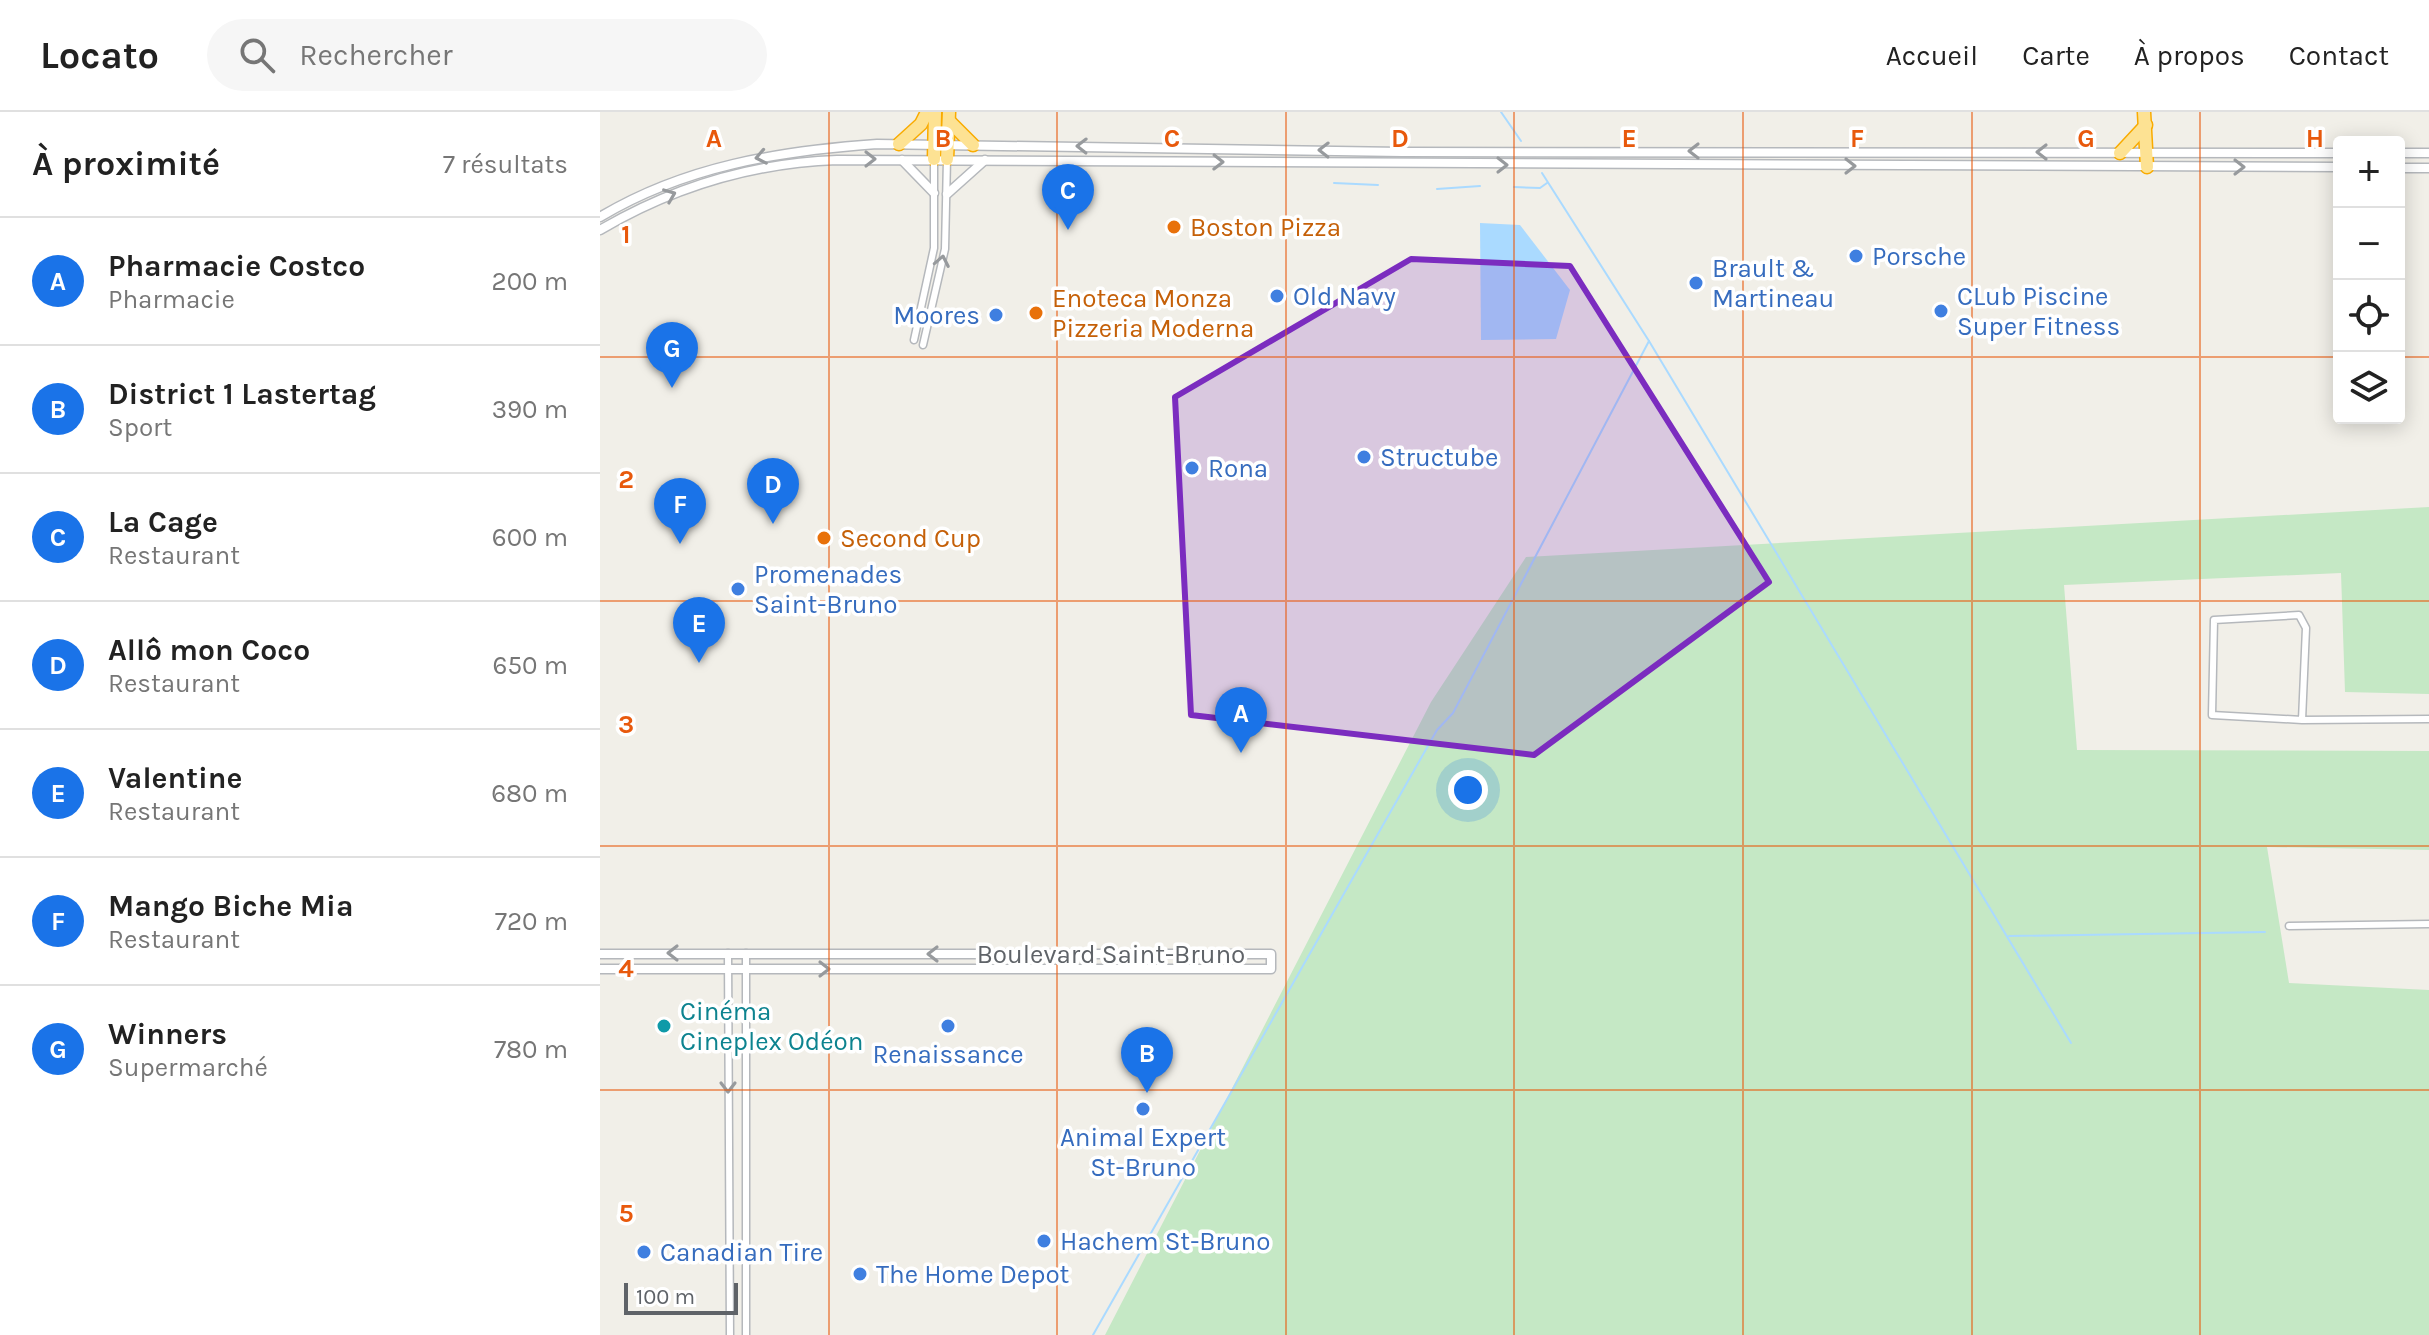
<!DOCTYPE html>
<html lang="fr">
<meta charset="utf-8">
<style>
body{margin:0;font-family:Karla,sans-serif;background:#f6f6f6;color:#222}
.controls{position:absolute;right:24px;top:24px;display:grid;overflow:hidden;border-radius:8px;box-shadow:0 4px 20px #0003}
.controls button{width:72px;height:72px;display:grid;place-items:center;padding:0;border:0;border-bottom:2px solid #e0e0e0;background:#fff;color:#222;font:40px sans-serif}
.scale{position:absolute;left:24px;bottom:20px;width:114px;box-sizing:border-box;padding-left:8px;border:4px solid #5f6368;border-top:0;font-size:22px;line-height:28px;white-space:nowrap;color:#5f6368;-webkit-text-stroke:6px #fff;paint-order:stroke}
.you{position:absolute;left:868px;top:678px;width:28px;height:28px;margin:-20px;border:6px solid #fff;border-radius:50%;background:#1a73e8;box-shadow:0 0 0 12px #1a73e833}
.badge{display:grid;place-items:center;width:52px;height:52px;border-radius:50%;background:#1a73e8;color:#fff;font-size:26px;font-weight:700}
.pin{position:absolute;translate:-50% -66px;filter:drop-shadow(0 2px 4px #0008)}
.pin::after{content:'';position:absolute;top:42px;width:28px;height:24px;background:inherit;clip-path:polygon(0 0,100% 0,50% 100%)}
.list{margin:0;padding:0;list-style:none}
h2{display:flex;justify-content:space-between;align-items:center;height:104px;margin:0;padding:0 32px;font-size:34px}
h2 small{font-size:26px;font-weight:400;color:#767676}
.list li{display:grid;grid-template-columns:52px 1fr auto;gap:24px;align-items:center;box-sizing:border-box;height:128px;padding:0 32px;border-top:2px solid #e0e0e0}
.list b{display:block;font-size:30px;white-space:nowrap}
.list p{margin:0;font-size:26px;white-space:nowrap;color:#767676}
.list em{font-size:26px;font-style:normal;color:#767676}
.icon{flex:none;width:44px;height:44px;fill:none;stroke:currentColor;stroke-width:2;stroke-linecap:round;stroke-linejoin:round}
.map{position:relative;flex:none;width:1829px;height:1223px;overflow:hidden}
header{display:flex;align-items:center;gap:48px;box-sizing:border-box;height:112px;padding:0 40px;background:#fff;border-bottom:2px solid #e0e0e0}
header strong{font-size:38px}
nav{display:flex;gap:44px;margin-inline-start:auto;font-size:28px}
.search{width:560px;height:72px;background:#f6f6f6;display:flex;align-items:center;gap:20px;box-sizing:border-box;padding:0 28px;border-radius:44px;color:#767676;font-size:30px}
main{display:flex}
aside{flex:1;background:#fff}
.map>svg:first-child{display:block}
.green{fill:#c5e8c5}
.water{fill:#aadaff}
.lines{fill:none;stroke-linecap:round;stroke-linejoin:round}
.stream{stroke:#aadaff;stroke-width:2}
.minor-casing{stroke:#b5b8bc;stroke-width:9}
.tertiary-casing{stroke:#b5b8bc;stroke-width:11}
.motorway-casing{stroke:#f9ab00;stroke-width:15}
.minor{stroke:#fff;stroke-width:6}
.tertiary{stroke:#fff;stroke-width:8}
.motorway{stroke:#fde293;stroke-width:12}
.oneway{stroke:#979a9d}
.marked{fill:#7b2cbf;fill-opacity:0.2;stroke:#7b2cbf;stroke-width:6;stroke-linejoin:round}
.grid{fill:none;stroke:#e8590c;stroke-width:2;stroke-opacity:0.55}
.food-dot{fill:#e8710a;stroke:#fff;stroke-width:3}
.shop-dot{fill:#3f7fe0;stroke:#fff;stroke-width:3}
.culture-dot{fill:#0f9aa8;stroke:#fff;stroke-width:3}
.labels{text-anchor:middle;stroke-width:7;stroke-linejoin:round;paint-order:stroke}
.food-label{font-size:26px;fill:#c56008;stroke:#fff;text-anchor:start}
.shop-label{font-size:26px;fill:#366cbe;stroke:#fff;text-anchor:start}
.street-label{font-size:26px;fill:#5f6368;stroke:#fff}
.culture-label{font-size:26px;fill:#0d838f;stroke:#fff;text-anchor:start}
.grid-label{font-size:26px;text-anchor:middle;font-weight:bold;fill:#e8590c;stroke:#fff;stroke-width:7;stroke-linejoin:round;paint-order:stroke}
</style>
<header>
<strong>Locato</strong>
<div class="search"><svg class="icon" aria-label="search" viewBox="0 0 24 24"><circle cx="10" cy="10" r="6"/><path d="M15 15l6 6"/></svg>Rechercher</div>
<nav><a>Accueil</a><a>Carte</a><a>À propos</a><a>Contact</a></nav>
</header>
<main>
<aside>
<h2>À proximité<small>7 résultats</small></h2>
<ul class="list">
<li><span class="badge">A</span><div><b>Pharmacie Costco</b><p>Pharmacie</p></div><em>200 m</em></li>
<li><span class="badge">B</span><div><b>District 1 Lastertag</b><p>Sport</p></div><em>390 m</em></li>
<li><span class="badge">C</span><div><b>La Cage</b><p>Restaurant</p></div><em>600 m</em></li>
<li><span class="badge">D</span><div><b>Allô mon Coco</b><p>Restaurant</p></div><em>650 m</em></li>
<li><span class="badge">E</span><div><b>Valentine</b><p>Restaurant</p></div><em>680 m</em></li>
<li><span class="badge">F</span><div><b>Mango Biche Mia</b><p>Restaurant</p></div><em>720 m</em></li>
<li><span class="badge">G</span><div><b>Winners</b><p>Supermarché</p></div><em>780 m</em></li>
</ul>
</aside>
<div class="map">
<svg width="1829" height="1223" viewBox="0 0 1829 1223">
<rect width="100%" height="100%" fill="#f1efe8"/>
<!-- green -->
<polygon class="green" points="1829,395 1829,582 1745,580 1741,461 1464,473 1477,638 1829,639 1829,738 1667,735 1689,871 1829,878 1829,1223 505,1223 831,590 926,445"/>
<!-- water -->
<polygon class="water" points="880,111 920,113 970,178 956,227 881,228"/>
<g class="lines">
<!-- stream -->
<g class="stream">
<polyline points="901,0 921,29"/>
<polyline points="942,61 1049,229 1471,931"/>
<polyline points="734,71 778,73"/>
<polyline points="914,75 940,76 947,71"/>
<polyline points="837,77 880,74"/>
<polyline points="1409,824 1665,820"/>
<polyline points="493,1223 837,618 853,601 1049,229"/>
</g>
<defs>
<g id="minor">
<polyline points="314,228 334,136 334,47"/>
<polyline points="323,233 345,137 347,47"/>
<polyline points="1702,608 1706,516 1699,503 1614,508 1612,603 1702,608 1829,607"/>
<polyline points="1689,814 1829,812"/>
<polyline points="128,841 130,1223"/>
<polyline points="146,1223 146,841"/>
</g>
<g id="tertiary">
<polyline points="1799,41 1829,41"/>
<polyline points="302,48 334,81"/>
<polyline points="1799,56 1829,56"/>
<polyline points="347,82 385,48"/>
<path d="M0,105C85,54 179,39 277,32L802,40L1739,41"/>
<path d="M0,118C73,75 153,51 237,48L1739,55"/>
<polyline points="0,842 671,842 671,857 0,857"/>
</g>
<g id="motorway">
<polyline points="1544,0 1547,55"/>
<polyline points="349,9 373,33"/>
<polyline points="299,32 321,12 327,0"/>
<polyline points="1520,41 1546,13"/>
<polyline points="334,47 335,0"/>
<polyline points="347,47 349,0"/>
</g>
</defs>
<!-- minor casing -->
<use href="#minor" class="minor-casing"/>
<!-- tertiary casing -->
<use href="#tertiary" class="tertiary-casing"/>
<!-- motorway casing -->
<use href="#motorway" class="motorway-casing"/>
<!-- minor -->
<use href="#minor" class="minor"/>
<!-- tertiary -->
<use href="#tertiary" class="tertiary"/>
<!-- motorway -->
<use href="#motorway" class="motorway"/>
</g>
<!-- one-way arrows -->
<defs><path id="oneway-chevron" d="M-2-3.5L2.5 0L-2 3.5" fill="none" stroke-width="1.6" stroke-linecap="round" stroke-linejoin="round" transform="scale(2)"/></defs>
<g class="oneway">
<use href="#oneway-chevron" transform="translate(482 34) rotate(-179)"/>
<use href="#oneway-chevron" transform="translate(724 38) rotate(-179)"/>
<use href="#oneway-chevron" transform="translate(1094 39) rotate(-180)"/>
<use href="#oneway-chevron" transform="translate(1442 40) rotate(-180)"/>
<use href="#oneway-chevron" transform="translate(161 45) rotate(169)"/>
<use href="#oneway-chevron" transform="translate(270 47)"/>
<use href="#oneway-chevron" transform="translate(618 50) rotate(1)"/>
<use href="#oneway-chevron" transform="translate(902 53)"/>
<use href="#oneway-chevron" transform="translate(1250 54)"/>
<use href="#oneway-chevron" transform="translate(1639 55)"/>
<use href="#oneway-chevron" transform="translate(70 83) rotate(-22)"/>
<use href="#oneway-chevron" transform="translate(342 149) rotate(-79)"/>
<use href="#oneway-chevron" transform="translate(73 841) rotate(180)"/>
<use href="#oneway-chevron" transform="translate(333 842) rotate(-180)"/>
<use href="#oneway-chevron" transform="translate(224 857)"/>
<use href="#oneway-chevron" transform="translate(128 975) rotate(90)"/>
</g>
<!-- marked area -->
<path class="marked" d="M811,147L970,154L1169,470L934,643L591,603L575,285Z"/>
<!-- grid -->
<path class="grid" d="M229,0V1223M457,0V1223M686,0V1223M914,0V1223M1143,0V1223M1372,0V1223M1600,0V1223M0,245H1739M1799,245H1829M0,489H1829M0,734H1829M0,978H1829"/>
<!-- markers -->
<g class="food-dot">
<circle cx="574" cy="115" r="8"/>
<circle cx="436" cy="201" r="8"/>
<circle cx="224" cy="426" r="8"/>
</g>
<g class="shop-dot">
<circle cx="1256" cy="144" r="8"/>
<circle cx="1096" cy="171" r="8"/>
<circle cx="677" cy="184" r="8"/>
<circle cx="1341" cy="199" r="8"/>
<circle cx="396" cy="203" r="8"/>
<circle cx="764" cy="345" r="8"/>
<circle cx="592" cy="356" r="8"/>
<circle cx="138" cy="477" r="8"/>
<circle cx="348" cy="914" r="8"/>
<circle cx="543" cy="997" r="8"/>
<circle cx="444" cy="1129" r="8"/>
<circle cx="44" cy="1140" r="8"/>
<circle cx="260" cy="1162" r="8"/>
</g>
<circle class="culture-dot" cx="64" cy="914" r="8"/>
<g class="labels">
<!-- food labels -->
<g class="food-label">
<text x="590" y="124">Boston Pizza</text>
<text x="452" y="195">Enoteca Monza<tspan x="452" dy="30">Pizzeria Moderna</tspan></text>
<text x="240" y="435">Second Cup</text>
</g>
<!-- shop labels -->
<g class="shop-label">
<text x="1272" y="153">Porsche</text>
<text x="1112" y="165">Brault &amp;<tspan x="1112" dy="30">Martineau</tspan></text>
<text x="693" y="193">Old Navy</text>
<text x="1357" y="193">CLub Piscine<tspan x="1357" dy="30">Super Fitness</tspan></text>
<text x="380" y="212" text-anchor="end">Moores</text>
<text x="780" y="354">Structube</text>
<text x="608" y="365">Rona</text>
<text x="154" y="471">Promenades<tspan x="154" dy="30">Saint-Bruno</tspan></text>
<text x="348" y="951" text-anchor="middle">Renaissance</text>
<text x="543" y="1034" text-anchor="middle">Animal Expert<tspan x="543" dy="30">St-Bruno</tspan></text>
<text x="460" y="1138">Hachem St-Bruno</text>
<text x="60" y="1149">Canadian Tire</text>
<text x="276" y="1171">The Home Depot</text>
</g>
<!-- street labels -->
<g class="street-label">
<text x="511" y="851">Boulevard Saint-Bruno</text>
</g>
<!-- culture labels -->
<g class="culture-label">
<text x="80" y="908">Cinéma<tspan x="80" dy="30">Cineplex Odéon</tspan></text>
</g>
</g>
<g class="grid-label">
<text x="114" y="35">A</text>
<text x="343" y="35">B</text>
<text x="572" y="35">C</text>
<text x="800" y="35">D</text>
<text x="1029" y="35">E</text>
<text x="1257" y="35">F</text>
<text x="1486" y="35">G</text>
<text x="1715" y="35">H</text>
<text x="26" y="131">1</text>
<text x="26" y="376">2</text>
<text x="26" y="621">3</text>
<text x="26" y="865">4</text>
<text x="26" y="1110">5</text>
</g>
</svg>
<div class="controls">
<button>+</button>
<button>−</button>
<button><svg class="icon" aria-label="locate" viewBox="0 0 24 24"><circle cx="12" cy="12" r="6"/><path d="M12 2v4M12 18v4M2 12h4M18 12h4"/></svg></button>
<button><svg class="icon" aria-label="layers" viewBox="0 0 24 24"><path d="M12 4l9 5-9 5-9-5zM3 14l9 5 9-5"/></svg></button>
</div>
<div class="scale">100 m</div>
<div class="you"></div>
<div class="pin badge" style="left:641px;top:641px">A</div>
<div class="pin badge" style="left:547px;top:981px">B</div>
<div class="pin badge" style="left:468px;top:118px">C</div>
<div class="pin badge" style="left:173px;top:412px">D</div>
<div class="pin badge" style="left:99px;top:551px">E</div>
<div class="pin badge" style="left:80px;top:432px">F</div>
<div class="pin badge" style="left:72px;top:276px">G</div>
</div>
</main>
